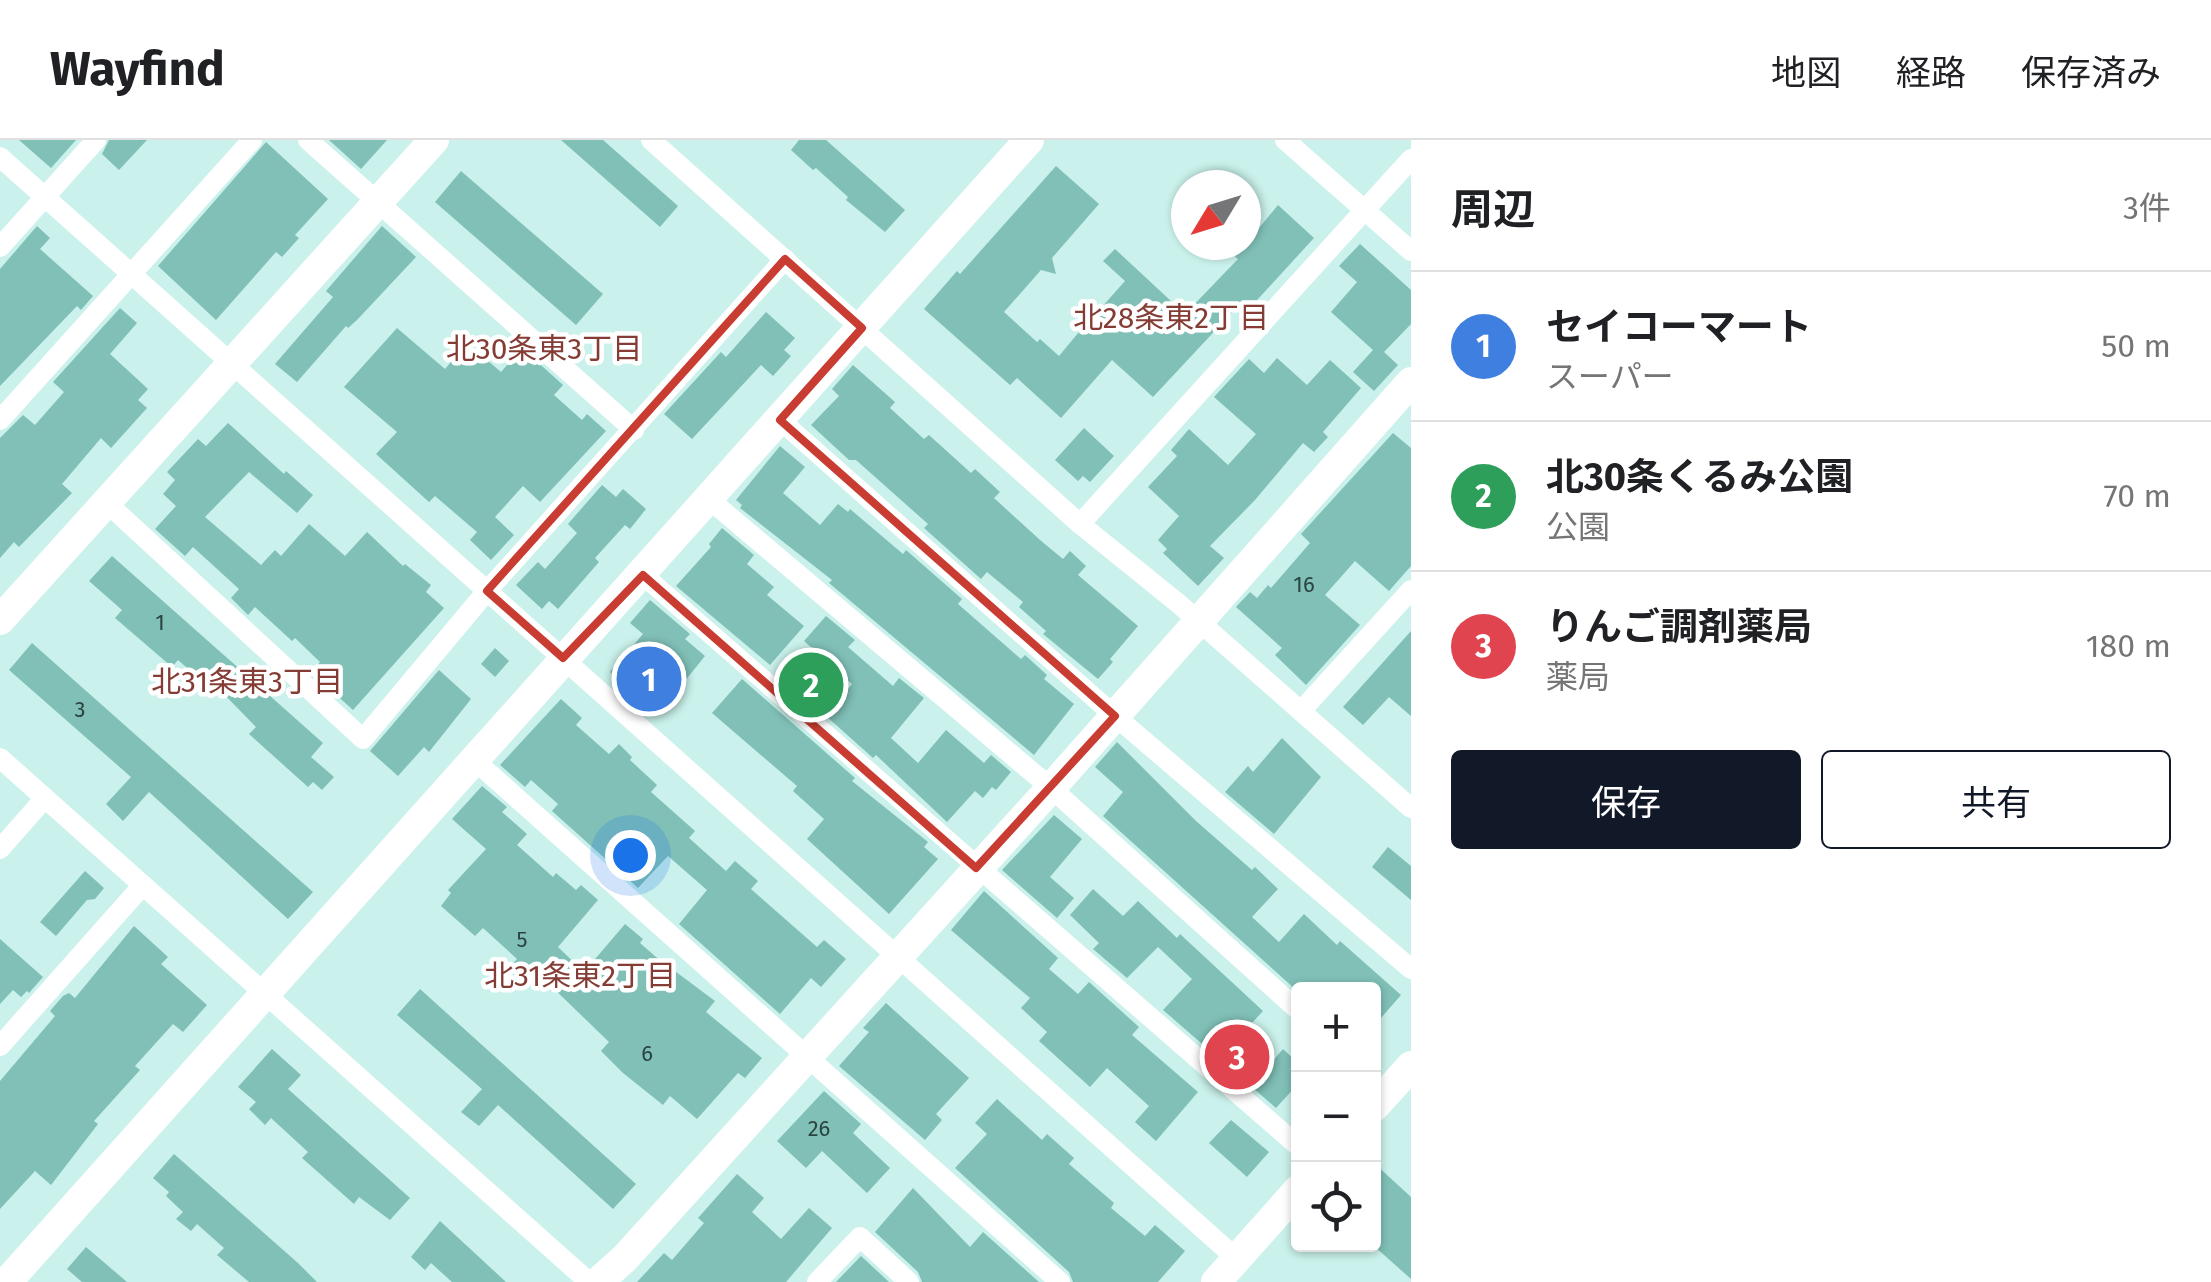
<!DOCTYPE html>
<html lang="ja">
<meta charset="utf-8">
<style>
body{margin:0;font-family:"Fira Sans","Noto Sans JP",sans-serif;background:#f2f2f2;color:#202124}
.controls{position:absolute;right:30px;bottom:30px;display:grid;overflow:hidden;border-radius:10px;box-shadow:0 2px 8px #0004}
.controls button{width:90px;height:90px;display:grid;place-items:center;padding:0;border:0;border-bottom:2px solid #e0e0e0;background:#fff;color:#202124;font:50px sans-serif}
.compass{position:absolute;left:1171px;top:30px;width:90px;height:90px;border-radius:50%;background:#fff;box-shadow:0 2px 8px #0004;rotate:232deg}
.you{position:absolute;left:630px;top:715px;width:35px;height:35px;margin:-25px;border:8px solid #fff;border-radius:50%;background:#1a73e8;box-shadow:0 0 0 15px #1a73e833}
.badge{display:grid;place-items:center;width:65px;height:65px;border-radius:50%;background:#111827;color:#fff;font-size:32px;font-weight:700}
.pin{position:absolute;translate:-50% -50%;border:5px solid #fff;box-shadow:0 2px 10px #0006}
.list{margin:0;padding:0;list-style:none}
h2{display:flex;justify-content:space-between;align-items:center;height:130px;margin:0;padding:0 40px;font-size:42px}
h2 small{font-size:32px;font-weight:400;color:#757577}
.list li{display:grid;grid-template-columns:65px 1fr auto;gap:30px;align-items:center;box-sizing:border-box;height:150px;padding:0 40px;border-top:2px solid #e0e0e0}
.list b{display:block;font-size:38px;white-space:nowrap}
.list p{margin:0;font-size:32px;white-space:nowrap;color:#757577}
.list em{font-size:32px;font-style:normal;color:#757577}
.actions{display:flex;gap:20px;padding:30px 40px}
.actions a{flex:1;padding:22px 0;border:2px solid #111827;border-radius:10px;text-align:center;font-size:35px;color:#111827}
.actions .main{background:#111827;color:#fff}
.icon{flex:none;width:55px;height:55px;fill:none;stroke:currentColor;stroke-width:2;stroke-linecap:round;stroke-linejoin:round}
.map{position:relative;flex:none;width:1411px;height:1142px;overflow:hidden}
header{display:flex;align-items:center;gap:60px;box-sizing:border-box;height:140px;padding:0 50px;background:#fff;border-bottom:2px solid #e0e0e0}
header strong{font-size:48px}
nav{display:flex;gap:55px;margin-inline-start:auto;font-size:35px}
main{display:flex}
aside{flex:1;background:#fff}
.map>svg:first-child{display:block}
.green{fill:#f4cec9}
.building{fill:#80c0b7}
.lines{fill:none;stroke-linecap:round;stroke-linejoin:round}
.street{stroke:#fff;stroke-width:20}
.secondary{stroke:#fff;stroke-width:30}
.marked{fill:none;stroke:#c93c31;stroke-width:8;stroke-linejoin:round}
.labels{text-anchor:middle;stroke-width:9;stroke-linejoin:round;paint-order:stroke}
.number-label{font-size:22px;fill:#2a4440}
.neighbourhood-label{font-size:30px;fill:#843c34;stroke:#fff}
</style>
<header>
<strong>Wayfind</strong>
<nav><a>地図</a><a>経路</a><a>保存済み</a></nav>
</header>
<main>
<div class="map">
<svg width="1411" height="1142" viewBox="0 0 1411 1142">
<rect width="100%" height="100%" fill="#caf1eb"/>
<!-- green -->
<polygon class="green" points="801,516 839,550 820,574 782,539"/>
<!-- building -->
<g class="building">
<polygon points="19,0 76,0 51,28"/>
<polygon points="109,0 147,0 119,30 102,14"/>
<polygon points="329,0 387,0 361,29"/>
<polygon points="561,0 603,0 678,66 660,87"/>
<polygon points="799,0 826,0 905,70 885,92 846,60 848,57 816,28 813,30 791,10"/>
<polygon points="266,2 328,59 295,95 299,98 282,117 276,112 216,180 158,126"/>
<polygon points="1056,26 1099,64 1052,118 1056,134 1041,130 1004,172 1037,202 1040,199 1059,216 1079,192 1081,181 1093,177 1125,141 1103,121 1115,109 1185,174 1238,119 1235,117 1278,65 1314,98 1247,171 1239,165 1153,257 1112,220 1061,278 1017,238 1010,245 924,169 957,131 960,134"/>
<polygon points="461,31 603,154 576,185 435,62"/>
<polygon points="37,86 50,98 40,109 93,156 81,170 77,166 0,246 0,129"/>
<polygon points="382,86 416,117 357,180 348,188 346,186 297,242 275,224 333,157 326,151"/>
<polygon points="1360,104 1411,150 1411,184 1384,212 1398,225 1374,251 1353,232 1373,210 1331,172 1357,142 1339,126"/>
<polygon points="120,168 137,183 110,214 148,249 138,260 147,268 111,308 101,298 62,344 72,353 19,407 14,402 0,418 0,298 23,275 35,285 64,252 53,242"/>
<polygon points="766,172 795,198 784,210 791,216 773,236 761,225 692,299 664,274 721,212 726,217"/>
<polygon points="397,188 445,229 467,203 501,232 522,208 563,245 554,255 582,280 587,274 606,291 540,362 523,346 495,377 514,395 491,420 470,400 477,392 435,356 429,362 376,314 397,292 344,247"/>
<polygon points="1277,218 1307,245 1330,220 1361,248 1323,292 1328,297 1314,312 1303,303 1255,360 1210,406 1224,418 1198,446 1163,413 1167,409 1158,400 1179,376 1148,347 1177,316 1171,310 1189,289 1228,325 1256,294 1214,257 1249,219 1264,233"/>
<polygon points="853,225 895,262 890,268 924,299 929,295 971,333 975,329 1000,352 994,358 1040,400 1063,419 1070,411 1086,426 1078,435 1138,486 1110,519 1113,522 1098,539 1043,494 1046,491 1019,467 1023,462 987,432 981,439 924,388 928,384 856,320 849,320 811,285 839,256 832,249"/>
<polygon points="228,283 284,334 286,331 313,355 297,373 249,332 205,377 261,425 275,410 281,416 309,384 345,416 367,392 403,426 405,424 431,445 426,452 444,468 353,570 311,532 320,522 295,498 292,501 255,467 248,475 231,458 239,449 193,407 185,416 155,389 176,366 163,354 175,340 167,332 198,299 206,306"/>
<polygon points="1084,288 1114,316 1090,342 1083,336 1078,341 1055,320"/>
<polygon points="1393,293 1411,308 1411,426 1389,451 1355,421 1325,455 1360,485 1306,545 1275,515 1282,508 1236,467 1250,452 1257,458 1268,445 1271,448 1310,403 1301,394"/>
<polygon points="780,306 805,327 783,353 820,385 838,364 848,372 850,369 903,414 906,410 962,459 958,464 1021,519 1025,515 1047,535 1044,539 1074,564 1034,615 829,443 832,440 740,368 742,365 736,360"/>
<polygon points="602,345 616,357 623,349 646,369 630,389 625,385 595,418 599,422 558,469 549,461 542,469 516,445 538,422 545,429 577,393 568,384"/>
<polygon points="722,388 754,415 747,424 774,447 767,455 804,486 770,525 676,446 711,407 709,404"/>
<polygon points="112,416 323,603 311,617 334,637 322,650 313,642 308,647 249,594 256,587 213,543 209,547 178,520 172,527 115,478 122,470 89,441"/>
<polygon points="650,460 690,494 685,499 705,516 659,573 610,532 643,494 630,483"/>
<polygon points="826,476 855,500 848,507 893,546 899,538 924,558 891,598 918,623 946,590 984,623 991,615 1011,632 996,650 992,647 983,658 975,651 947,682 876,615 873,618 826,576 852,544 804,501"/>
<polygon points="1411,491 1411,576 1389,557 1363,585 1343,567"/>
<polygon points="32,503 313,752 288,779 149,652 123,681 106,664 131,637 9,530"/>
<polygon points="495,508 509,521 495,537 481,524"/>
<polygon points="439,530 471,559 429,612 424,607 398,636 370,611"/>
<polygon points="742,539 855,638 852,641 928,702 924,707 938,719 889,774 807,699 824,679 793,651 797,646 712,573"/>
<polygon points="561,559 582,578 576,585 609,614 619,604 632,617 630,620 657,645 651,652 695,691 689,698 726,731 735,721 758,741 751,749 817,807 824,800 846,819 821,847 811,838 780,874 679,784 707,750 668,716 638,748 552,671 558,664 531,640 525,647 500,625"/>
<polygon points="1282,598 1321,637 1274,694 1225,652 1248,626 1253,632"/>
<polygon points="1117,602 1196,681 1252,730 1255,727 1278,749 1252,777 1279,802 1304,774 1337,805 1340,801 1401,855 1374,886 1374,850 1296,850 1103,676 1123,652 1095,627"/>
<polygon points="482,646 507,667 502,672 527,694 517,705 553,737 556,733 576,750 581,745 598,760 558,807 584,832 625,784 643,799 640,803 656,817 715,861 706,872 762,918 745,938 738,933 697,979 670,956 663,965 623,933 601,911 609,902 548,843 546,846 532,833 523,841 509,828 517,819 483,788 475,796 441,766 451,753 448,750 486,709 452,679"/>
<polygon points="1054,675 1082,699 1050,737 1074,758 1057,778 1002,730"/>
<polygon points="1388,707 1411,726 1411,760 1372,727"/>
<polygon points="85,731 104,748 95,759 87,760 56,796 40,782"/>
<polygon points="1093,749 1123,776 1138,761 1177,798 1180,794 1263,871 1241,895 1271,923 1283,909 1298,923 1298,944 1276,968 1163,870 1192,839 1158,807 1127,838 1093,809 1099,803 1070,775"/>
<polygon points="984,751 1058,818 1049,829 1078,854 1089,842 1139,887 1132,895 1198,952 1156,1001 1135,982 1149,966 1107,928 1090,947 1039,901 1047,892 1021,868 1030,858 951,790"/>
<polygon points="134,786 168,817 161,824 207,865 183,892 173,884 135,926 140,930 94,981 98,984 51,1045 35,1031 0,1069 0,941 55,876 50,871 63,856 69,853 75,858"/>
<polygon points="0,799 43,837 29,853 27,851 21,857 13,850 0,864"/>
<polygon points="420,849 636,1044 613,1069 498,965 479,986 461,972 482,949 397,875"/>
<polygon points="886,863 969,938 936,974 942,980 925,1000 839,926 869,892 863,888"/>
<polygon points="272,909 301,935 288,949 410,1058 390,1080 359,1057 354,1064 302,1018 308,1012 271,978 265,985 249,969 256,962 238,947"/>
<polygon points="824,951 861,984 853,993 890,1028 867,1053 822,1011 806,1028 777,1001"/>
<polygon points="997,959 1042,1000 1047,994 1074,1018 1069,1024 1114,1063 1111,1068 1145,1096 1155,1085 1185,1111 1158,1142 1073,1142 1069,1132 955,1028 987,994 975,983"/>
<polygon points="1231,980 1269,1012 1247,1037 1209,1003"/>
<polygon points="174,1014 298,1123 317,1142 249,1142 217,1115 224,1108 197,1084 191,1091 176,1079 183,1072 166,1056 169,1052 153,1038"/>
<polygon points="1374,1023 1411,1057 1411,1139 1374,1106"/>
<polygon points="737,1034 764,1058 752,1072 781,1099 809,1068 832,1088 786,1142 637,1142 664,1113 672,1120 704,1083 698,1078"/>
<polygon points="913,1048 970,1107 983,1092 1039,1142 922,1142 918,1132 875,1092"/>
<polygon points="440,1081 506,1142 452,1142 431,1123 425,1130 411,1117"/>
<polygon points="86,1107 127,1142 82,1142 67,1129"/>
<polygon points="861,1116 889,1142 836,1142"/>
</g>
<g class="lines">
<!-- street -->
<g class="street">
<polyline points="308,0 634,290"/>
<polyline points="651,0 1080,384 1179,464 1411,668"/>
<polyline points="1285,0 1411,111"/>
<polyline points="0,17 1237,1119"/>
<polyline points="0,107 96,0"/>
<polyline points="0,280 252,0"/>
<polyline points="780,280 1115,576 1411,829"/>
<polyline points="710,360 1051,648 1298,870"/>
<polyline points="107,363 363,599 487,451 785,119"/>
<polyline points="1080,384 1411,19"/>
<polyline points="643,435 1298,1006"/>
<polyline points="1301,571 1411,450"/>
<polyline points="0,618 589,1142"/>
<polyline points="473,619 1060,1142"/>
<polyline points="0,709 45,658"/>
<polyline points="0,906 143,745"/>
<polyline points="817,1142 860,1097 909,1142"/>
</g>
<!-- secondary -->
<g class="secondary">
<polyline points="0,480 434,0"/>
<polyline points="1374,967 1411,926"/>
<polyline points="7,1142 1029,0"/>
<polyline points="598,1142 624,1119 1051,648 1411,242"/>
<polyline points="1216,1142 1298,1050"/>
</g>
</g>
<!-- marked area -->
<path class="marked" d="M785,119L862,188L780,280L1115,576L976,728L643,435L563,518L487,451Z"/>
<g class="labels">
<!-- number labels -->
<g class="number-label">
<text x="1304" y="452">16</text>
<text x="160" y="490">1</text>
<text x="80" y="577">3</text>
<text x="522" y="807">5</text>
<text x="647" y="921">6</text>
<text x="819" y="996">26</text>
</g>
<!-- neighbourhood labels -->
<g class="neighbourhood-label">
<text x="1171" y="188">北28条東2丁目</text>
<text x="544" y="219">北30条東3丁目</text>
<text x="247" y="552">北31条東3丁目</text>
<text x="580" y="846">北31条東2丁目</text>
</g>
</g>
</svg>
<div class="controls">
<button>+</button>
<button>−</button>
<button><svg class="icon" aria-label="locate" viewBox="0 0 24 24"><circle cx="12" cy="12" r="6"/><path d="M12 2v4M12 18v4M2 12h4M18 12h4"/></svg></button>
</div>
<svg class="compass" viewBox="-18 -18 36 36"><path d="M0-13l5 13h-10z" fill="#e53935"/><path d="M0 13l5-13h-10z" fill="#757577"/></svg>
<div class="you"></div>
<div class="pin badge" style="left:649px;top:539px;background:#3f7fe0">1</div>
<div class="pin badge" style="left:811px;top:545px;background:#2e9e5b">2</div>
<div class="pin badge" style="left:1237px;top:917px;background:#e0444e">3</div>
</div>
<aside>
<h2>周辺<small>3件</small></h2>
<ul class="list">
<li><span class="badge" style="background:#3f7fe0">1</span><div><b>セイコーマート</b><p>スーパー</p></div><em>50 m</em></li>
<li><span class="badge" style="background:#2e9e5b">2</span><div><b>北30条くるみ公園</b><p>公園</p></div><em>70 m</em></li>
<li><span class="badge" style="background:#e0444e">3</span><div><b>りんご調剤薬局</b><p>薬局</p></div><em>180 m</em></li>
</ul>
<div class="actions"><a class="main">保存</a><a>共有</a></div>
</aside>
</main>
